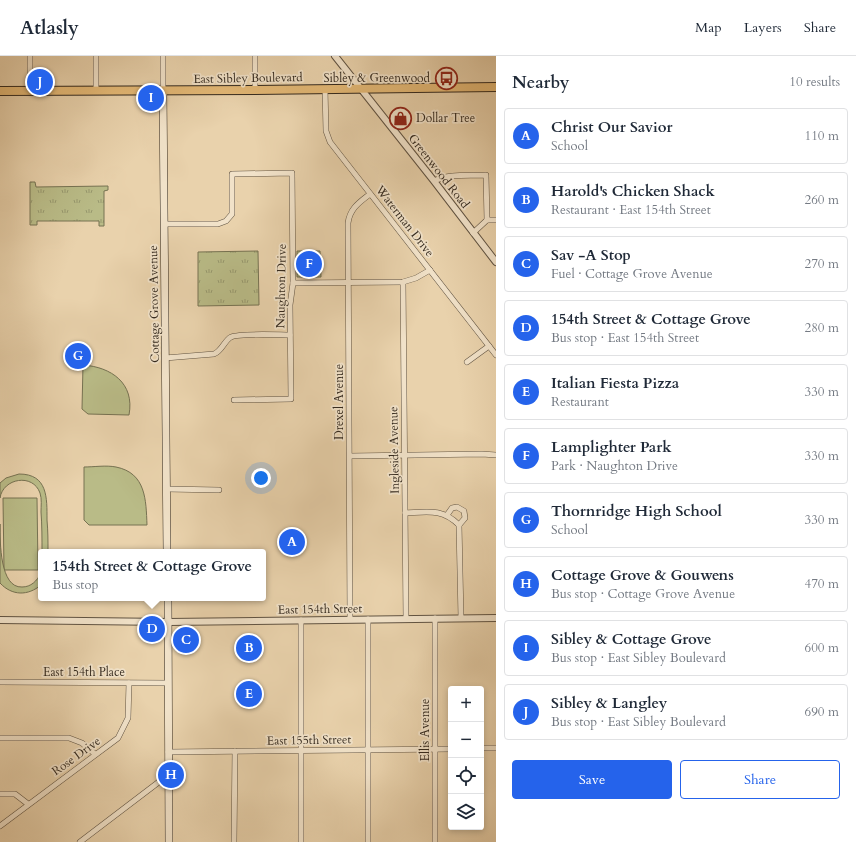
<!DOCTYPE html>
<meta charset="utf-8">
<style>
body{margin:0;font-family:Cardo,serif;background:#f2f2f3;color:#1f2937}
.controls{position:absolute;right:12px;bottom:12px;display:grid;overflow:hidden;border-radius:4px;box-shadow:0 2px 6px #0003}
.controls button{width:36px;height:36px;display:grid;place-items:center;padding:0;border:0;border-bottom:1px solid #e0e1e3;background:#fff;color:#1f2937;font:20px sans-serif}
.you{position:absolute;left:261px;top:422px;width:14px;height:14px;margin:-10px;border:3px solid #fff;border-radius:50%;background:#1a73e8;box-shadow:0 0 0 6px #1a73e833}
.badge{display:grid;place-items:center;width:26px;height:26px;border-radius:50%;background:#2563eb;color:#fff;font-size:13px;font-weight:700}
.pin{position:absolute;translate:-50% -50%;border:2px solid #fff;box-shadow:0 1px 4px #0006}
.popup{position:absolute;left:38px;top:493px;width:228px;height:52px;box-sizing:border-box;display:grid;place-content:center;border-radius:4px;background:#fff;filter:drop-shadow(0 1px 3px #0005);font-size:13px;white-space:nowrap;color:#747a83}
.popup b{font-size:15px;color:#1f2937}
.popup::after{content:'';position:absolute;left:50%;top:100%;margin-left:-8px;border:8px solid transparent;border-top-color:#fff}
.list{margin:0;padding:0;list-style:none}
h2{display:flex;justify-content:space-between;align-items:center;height:52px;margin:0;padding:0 16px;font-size:17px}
h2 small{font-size:13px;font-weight:400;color:#747a83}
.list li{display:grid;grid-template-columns:26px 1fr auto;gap:12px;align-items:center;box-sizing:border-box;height:56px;margin:0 8px 8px;padding:0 8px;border:1px solid #e0e1e3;border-radius:4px}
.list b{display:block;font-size:15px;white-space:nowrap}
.list p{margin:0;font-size:13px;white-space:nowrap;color:#747a83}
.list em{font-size:13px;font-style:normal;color:#747a83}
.actions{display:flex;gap:8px;padding:12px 16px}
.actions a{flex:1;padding:9px 0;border:1px solid #2563eb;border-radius:4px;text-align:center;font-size:14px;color:#2563eb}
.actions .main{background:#2563eb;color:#fff}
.icon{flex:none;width:22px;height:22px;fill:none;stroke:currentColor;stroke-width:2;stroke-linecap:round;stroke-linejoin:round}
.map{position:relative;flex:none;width:496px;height:786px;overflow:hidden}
header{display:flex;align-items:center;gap:24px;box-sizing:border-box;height:56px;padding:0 20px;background:#fff;border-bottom:1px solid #e0e1e3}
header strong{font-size:19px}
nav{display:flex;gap:22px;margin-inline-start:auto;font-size:14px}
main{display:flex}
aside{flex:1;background:#fff}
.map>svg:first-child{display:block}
.grass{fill:url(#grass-tufts);stroke:#767252}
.park{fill:url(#park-dots);stroke:#767252}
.pitch{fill:#b9bb87;stroke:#767252}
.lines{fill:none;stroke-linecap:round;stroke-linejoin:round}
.minor-casing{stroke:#605342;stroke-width:6}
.tertiary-casing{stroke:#605342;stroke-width:8}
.secondary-casing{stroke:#33291e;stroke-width:8}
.primary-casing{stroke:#33291e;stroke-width:10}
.minor{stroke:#f1e2c9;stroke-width:5}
.tertiary{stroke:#f1e2c9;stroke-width:6}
.secondary{stroke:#f1e2c9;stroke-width:7}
.primary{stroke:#e4b976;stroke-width:8}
.labels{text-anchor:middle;stroke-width:3.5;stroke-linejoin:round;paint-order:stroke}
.street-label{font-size:12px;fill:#33291e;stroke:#f1e2c9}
.poi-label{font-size:12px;fill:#33291e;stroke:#f1e2c9;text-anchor:end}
</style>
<header>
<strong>Atlasly</strong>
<nav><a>Map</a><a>Layers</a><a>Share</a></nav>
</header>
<main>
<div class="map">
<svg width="496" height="786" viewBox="0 0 496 786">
<defs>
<pattern id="grass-tufts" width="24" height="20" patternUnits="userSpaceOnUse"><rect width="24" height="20" fill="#b9bb87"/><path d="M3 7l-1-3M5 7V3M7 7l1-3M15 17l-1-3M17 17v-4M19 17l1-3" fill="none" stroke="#97986e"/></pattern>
<pattern id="park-dots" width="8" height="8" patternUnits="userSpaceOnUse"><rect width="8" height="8" fill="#b9bb87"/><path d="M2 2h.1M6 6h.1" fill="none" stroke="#97986e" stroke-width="1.8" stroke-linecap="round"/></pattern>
</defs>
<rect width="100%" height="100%" fill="#e9d2ac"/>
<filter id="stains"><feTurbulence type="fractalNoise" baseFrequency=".005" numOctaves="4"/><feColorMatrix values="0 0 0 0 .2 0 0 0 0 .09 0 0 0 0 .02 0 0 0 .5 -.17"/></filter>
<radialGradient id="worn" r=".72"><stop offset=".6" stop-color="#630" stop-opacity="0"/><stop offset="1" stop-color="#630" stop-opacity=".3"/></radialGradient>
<!-- grass -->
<g class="grass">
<polygon points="30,126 35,126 36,131 108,130 108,134 104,135 104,170 99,170 99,165 37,165 37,169 30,169"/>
<polygon points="258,195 259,249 198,250 198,196"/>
</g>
<!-- park -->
<polygon class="park" points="297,195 320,195 321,221 297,221"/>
<!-- pitch -->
<g class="pitch">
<path d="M83,309C111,311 135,327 129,359L88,358L82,353Z"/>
<path d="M84,411C94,411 106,409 116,411C146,417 146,444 147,469H89L84,464Z"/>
<path d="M19,418C48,418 47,442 47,464C48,475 48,485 48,496H42C42,483 42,469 41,456C41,450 42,443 40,437C33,417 3,422 0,442V427L6,422Z"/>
<polygon points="3,442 37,442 38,514 4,514"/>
<path d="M0,468C0,487 0,532 22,531C31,531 37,525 41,517V529C28,540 12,540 0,527Z"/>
</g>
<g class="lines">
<defs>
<g id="minor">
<polyline points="30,0 30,35"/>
<polyline points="163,0 163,35"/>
<polyline points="255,0 255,34"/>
<polyline points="325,33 326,75 330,86 496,299"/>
<polyline points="96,35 96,0"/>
<path d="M434,125C449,117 470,120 486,119L487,164"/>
<polyline points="164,168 218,168 226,165 232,158 232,118 292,117 293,227 290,249 291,343 234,344"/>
<polyline points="473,177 487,164 496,164"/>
<polyline points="403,226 406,563"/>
<polyline points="293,227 403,226 416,222 430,214"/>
<path d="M165,302L214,298C222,295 224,285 231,281C240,277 279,279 290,279"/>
<polyline points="467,306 489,290"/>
<polyline points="350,400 482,398 496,399"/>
<polyline points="167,433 219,434"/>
<path d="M405,457C427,456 442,452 459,469L461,562"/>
<polyline points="447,459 452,452 457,451 464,455 465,462 459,469"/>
<polyline points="435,562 435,786"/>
<path d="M350,563L348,167C350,152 360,146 370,138"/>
<polyline points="0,626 168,627"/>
<polyline points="0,682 69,682 82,687 95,698"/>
<polyline points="481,692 496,692"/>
<polyline points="168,696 451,693"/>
<polyline points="0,738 15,738 28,748"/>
<polyline points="0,770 118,682 128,662 129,627"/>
<polyline points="80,786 168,719"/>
<polyline points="234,786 235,695"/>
<polyline points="301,786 301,564"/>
<polyline points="368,786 368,563"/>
</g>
<g id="tertiary">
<polyline points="335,0 434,125 496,206"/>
<polyline points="0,564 168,566 496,562"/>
</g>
<g id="secondary">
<polyline points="163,35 167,496"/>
<polyline points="168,542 169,786"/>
</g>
<polyline id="primary" points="0,35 255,34 496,31"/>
</defs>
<!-- minor casing -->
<use href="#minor" class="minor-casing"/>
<!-- tertiary casing -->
<use href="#tertiary" class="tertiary-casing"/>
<!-- secondary casing -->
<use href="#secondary" class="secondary-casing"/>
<!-- primary casing -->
<use href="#primary" class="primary-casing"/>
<!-- minor -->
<use href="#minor" class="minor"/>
<!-- tertiary -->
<use href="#tertiary" class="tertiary"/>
<!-- secondary -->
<use href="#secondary" class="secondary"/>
<!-- primary -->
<use href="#primary" class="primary"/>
</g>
<!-- icons -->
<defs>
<symbol id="bus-ring" viewBox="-11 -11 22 22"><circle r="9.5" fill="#f1e2c9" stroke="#8f2418" stroke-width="1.5"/><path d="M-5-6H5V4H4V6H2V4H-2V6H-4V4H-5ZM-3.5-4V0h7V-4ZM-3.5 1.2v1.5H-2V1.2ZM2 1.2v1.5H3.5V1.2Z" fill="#8f2418"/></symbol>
<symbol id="shop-ring" viewBox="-11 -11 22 22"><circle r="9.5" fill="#f1e2c9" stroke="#8f2418" stroke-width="1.5"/><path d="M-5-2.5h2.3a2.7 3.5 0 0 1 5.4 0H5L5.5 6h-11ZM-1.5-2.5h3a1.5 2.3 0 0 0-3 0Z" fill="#8f2418"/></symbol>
</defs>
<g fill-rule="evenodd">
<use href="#bus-ring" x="434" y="10" width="25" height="25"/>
<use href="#shop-ring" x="388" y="50" width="25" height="25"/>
</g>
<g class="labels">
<!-- street labels -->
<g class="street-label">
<text transform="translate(248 22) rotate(-1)" y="4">East Sibley Boulevard</text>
<text transform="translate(439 115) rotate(52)" y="4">Greenwood Road</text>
<text transform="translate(405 165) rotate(52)" y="4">Waterman Drive</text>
<text transform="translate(281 230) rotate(-89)" y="4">Naughton Drive</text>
<text transform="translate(154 248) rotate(-91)" y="4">Cottage Grove Avenue</text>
<text transform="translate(339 346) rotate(-90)" y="4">Drexel Avenue</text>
<text transform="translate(394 394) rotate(-91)" y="4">Ingleside Avenue</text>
<text transform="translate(320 553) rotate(-1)" y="4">East 154th Street</text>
<text x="84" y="620">East 154th Place</text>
<text transform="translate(425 674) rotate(-90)" y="4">Ellis Avenue</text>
<text transform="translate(309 684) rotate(-1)" y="4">East 155th Street</text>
<text transform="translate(76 700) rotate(-36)" y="4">Rose Drive</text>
</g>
<!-- poi labels -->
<g class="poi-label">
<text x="430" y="26">Sibley &amp; Greenwood</text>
<text x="416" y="66" text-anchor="start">Dollar Tree</text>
</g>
</g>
<rect width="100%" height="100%" filter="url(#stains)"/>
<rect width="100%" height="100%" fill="url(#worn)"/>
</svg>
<div class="controls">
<button>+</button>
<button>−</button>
<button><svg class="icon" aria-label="locate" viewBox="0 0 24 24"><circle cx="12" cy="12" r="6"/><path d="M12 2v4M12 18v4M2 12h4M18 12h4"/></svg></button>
<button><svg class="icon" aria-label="layers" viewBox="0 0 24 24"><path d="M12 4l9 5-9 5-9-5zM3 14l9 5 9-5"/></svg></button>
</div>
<div class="you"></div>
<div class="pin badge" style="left:292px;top:486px">A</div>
<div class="pin badge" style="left:249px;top:592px">B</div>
<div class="pin badge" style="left:186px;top:584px">C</div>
<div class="pin badge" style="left:152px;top:573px">D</div>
<div class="popup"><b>154th Street &amp; Cottage Grove</b>Bus stop</div>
<div class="pin badge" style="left:249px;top:638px">E</div>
<div class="pin badge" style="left:309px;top:208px">F</div>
<div class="pin badge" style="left:78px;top:300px">G</div>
<div class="pin badge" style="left:171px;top:719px">H</div>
<div class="pin badge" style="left:151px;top:42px">I</div>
<div class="pin badge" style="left:40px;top:26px">J</div>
</div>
<aside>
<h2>Nearby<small>10 results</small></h2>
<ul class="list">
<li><span class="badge">A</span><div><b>Christ Our Savior</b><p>School</p></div><em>110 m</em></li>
<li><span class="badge">B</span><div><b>Harold's Chicken Shack</b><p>Restaurant · East 154th Street</p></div><em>260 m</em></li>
<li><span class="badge">C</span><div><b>Sav -A Stop</b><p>Fuel · Cottage Grove Avenue</p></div><em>270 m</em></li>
<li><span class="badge">D</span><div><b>154th Street &amp; Cottage Grove</b><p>Bus stop · East 154th Street</p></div><em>280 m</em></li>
<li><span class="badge">E</span><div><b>Italian Fiesta Pizza</b><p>Restaurant</p></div><em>330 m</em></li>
<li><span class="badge">F</span><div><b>Lamplighter Park</b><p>Park · Naughton Drive</p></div><em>330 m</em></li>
<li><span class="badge">G</span><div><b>Thornridge High School</b><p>School</p></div><em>330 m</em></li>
<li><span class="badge">H</span><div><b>Cottage Grove &amp; Gouwens</b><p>Bus stop · Cottage Grove Avenue</p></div><em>470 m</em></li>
<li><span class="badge">I</span><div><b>Sibley &amp; Cottage Grove</b><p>Bus stop · East Sibley Boulevard</p></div><em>600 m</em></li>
<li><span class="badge">J</span><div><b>Sibley &amp; Langley</b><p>Bus stop · East Sibley Boulevard</p></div><em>690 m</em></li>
</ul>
<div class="actions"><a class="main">Save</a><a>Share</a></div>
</aside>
</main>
